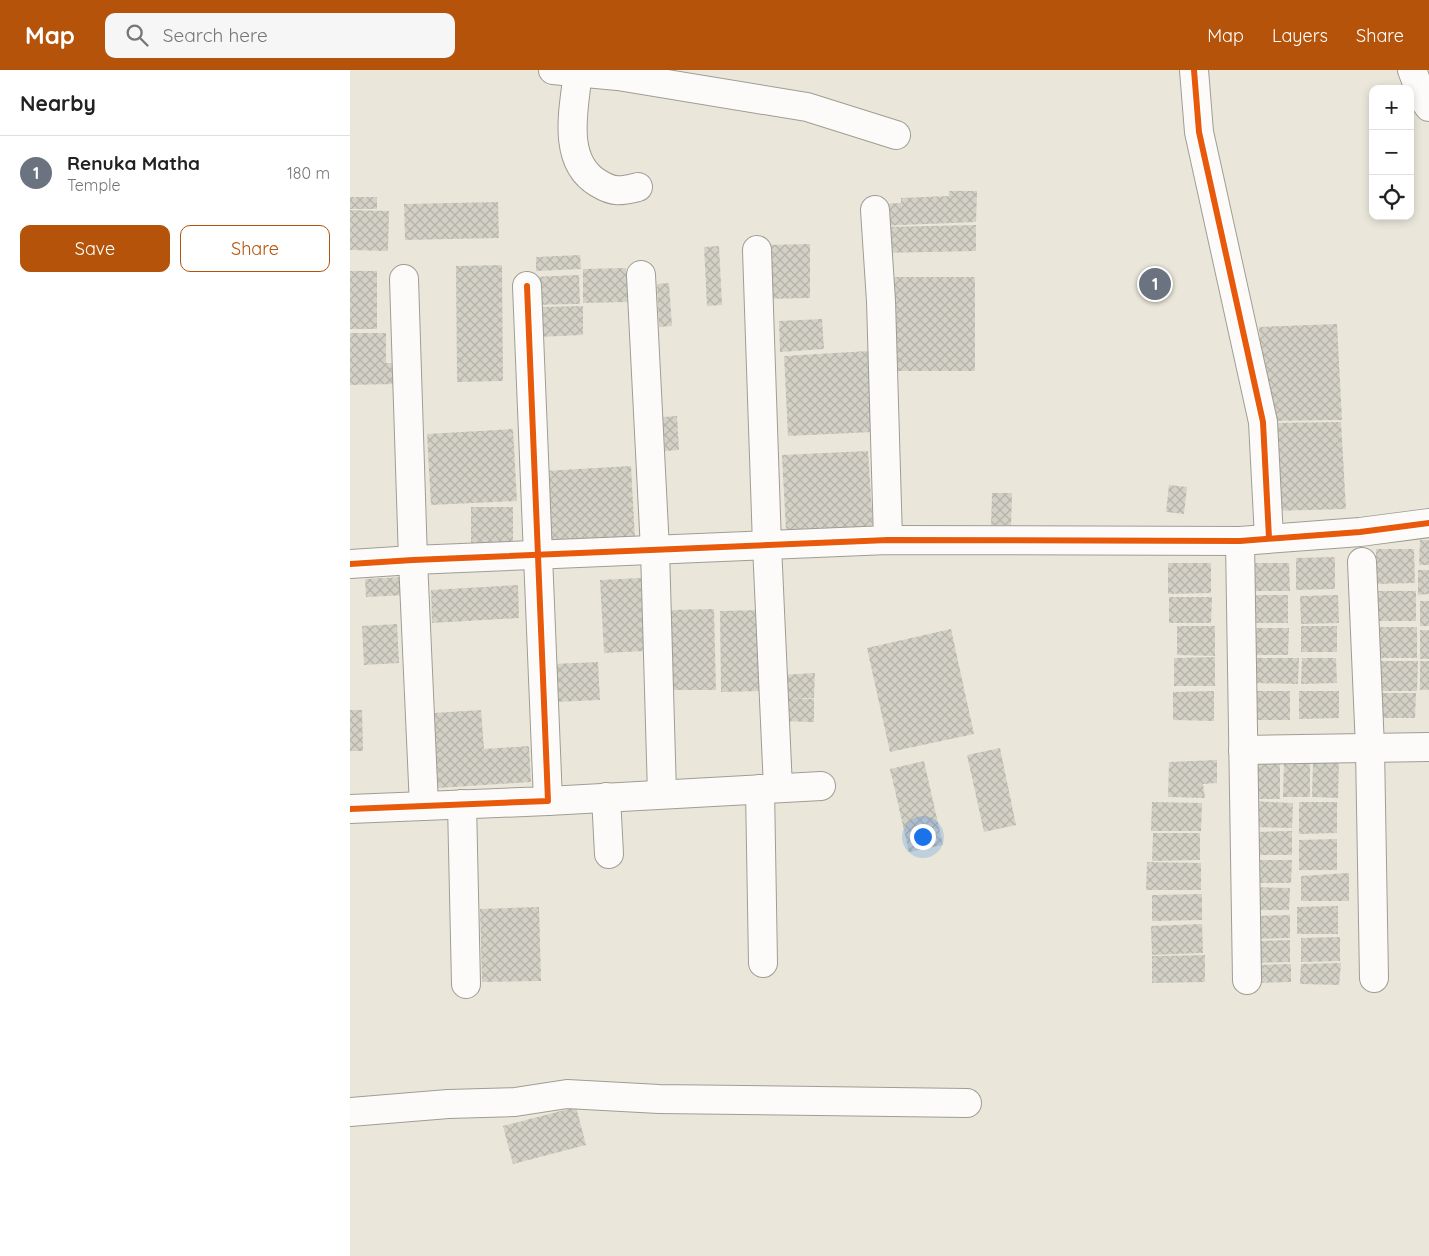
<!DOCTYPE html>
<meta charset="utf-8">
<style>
body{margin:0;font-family:Quicksand,sans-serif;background:#f6f6f6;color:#222}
.controls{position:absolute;right:15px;top:15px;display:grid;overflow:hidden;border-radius:10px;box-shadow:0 2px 8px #0003}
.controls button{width:45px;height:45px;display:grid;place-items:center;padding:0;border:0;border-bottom:1px solid #e0e0e0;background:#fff;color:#222;font:25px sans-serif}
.you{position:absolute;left:572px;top:766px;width:18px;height:18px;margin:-12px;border:4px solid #fff;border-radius:50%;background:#1a73e8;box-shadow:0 0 0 8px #1a73e833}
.badge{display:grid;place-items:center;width:32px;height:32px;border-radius:50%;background:#b45309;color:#fff;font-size:16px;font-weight:700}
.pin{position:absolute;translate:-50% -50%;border:2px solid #fff;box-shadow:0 1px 5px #0006}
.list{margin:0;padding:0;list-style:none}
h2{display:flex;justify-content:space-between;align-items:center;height:65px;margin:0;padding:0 20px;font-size:21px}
h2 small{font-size:16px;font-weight:400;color:#767676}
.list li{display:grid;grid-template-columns:32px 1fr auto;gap:15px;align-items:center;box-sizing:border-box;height:75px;padding:0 20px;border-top:1px solid #e0e0e0}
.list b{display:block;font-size:19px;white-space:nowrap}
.list p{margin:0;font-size:16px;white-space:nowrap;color:#767676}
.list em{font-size:16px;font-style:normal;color:#767676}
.actions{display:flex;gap:10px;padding:15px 20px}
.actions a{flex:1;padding:11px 0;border:1px solid #b45309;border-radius:10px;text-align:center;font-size:18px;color:#b45309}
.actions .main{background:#b45309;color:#fff}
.icon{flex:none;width:28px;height:28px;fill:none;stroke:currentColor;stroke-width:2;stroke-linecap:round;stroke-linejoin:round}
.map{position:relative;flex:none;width:1079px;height:1186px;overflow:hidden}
header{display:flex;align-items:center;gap:30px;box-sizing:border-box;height:70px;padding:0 25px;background:#b45309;color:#fff}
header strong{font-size:24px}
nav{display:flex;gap:28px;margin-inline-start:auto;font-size:18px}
.search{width:350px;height:45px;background:#f6f6f6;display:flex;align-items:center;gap:12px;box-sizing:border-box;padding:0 18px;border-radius:10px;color:#767676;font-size:19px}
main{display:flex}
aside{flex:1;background:#fff}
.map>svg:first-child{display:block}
.building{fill:url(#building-cross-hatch)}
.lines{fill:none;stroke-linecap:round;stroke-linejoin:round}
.minor-casing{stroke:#9f9d93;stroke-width:30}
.minor{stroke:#fcfbf9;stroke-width:28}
.cycleway-casing{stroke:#fff;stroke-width:9}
.cycleway{stroke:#e8590c;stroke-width:6}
</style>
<header>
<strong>Map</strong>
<div class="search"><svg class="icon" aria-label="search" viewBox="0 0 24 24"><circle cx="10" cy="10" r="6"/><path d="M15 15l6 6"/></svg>Search here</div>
<nav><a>Map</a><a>Layers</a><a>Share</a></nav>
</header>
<main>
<aside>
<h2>Nearby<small></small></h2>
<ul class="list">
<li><span class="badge" style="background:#6b7280">1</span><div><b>Renuka Matha</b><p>Temple</p></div><em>180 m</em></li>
</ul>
<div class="actions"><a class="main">Save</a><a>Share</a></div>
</aside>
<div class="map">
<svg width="1079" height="1186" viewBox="0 0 1079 1186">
<defs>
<pattern id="building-cross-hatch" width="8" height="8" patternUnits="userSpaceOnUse" patternTransform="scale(1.25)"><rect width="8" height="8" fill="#d3d0c6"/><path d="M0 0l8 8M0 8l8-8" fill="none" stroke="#b5b2a9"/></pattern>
</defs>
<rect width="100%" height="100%" fill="#eae7da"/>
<!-- building -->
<g class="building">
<polygon points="599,121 627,121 626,152 529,156 529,134 551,133 551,128 599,126"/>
<rect x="0" y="127" width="27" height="12"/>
<polygon points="148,132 149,168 55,170 54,134"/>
<polygon points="0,140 39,141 38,181 0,180"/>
<polygon points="626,155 626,181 529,183 530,157"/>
<polygon points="460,174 460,228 415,229 414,175"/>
<polygon points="369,176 372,235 357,236 354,177"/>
<polygon points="230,185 231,199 186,201 186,187"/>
<polygon points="152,195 153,311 107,312 106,196"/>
<polygon points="276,198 278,232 233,233 233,199"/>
<rect x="0" y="201" width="27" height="58"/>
<polygon points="229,205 230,234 182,235 181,207"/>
<rect x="534" y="207" width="91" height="94"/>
<polygon points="319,213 322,256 309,257 307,214"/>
<polygon points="233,236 233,265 188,267 187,237"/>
<polygon points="472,249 474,279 430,282 429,251"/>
<polygon points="987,254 992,350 914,351 909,257"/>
<polygon points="0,263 36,263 36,293 47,293 48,314 0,315"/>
<polygon points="518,281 523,362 438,366 434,286"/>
<polygon points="327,346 329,380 315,381 313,347"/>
<polygon points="991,352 996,439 919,441 916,353"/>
<polygon points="163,359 167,431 81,435 77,364"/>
<polygon points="518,381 523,457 436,461 432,385"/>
<polygon points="281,396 285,469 198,474 194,401"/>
<polygon points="819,415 837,417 834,444 816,442"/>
<polygon points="642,423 662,423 661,455 641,455"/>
<rect x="121" y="437" width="42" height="41"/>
<polygon points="1070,470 1079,470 1079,495 1069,495"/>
<polygon points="1026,479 1064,479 1065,513 1026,514"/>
<polygon points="985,487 985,519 946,520 946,488"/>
<polygon points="818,493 861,493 861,523 818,524"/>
<polygon points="904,493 939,493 940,521 904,521"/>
<polygon points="1068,500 1079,500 1079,524 1068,525"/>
<polygon points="55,507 56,525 16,527 15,509"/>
<polygon points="291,508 295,581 254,583 250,510"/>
<polygon points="168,515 169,548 82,553 81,520"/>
<rect x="1027" y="521" width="39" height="30"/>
<rect x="903" y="525" width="35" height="28"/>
<polygon points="988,525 989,553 951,554 950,526"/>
<polygon points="819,527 862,527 861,553 819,553"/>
<rect x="1070" y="531" width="9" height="25"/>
<polygon points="364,539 366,620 319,620 320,540"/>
<polygon points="411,540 412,621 371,622 370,541"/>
<polygon points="47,554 49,593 14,595 12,556"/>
<polygon points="827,556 865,556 865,586 827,585"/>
<rect x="951" y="556" width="36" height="26"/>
<polygon points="1028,557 1067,557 1067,588 1027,588"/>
<polygon points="904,558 939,558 938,585 904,585"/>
<polygon points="601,559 624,664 540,682 517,578"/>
<rect x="1070" y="560" width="9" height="29"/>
<polygon points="865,587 865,616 824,616 824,588"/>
<polygon points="904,588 949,588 948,614 904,613"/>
<polygon points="952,588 986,588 987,613 951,614"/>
<polygon points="1028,591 1068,591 1067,621 1028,621"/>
<rect x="1070" y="591" width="9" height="29"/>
<polygon points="248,592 250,630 205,632 203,594"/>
<polygon points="465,603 464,628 439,628 464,629 464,652 430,651 431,605"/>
<polygon points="864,621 864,651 823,650 823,622"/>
<polygon points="904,621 940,621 940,650 905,650"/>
<polygon points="949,621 989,621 989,648 949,649"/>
<polygon points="1027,623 1066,623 1065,648 1027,648"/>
<polygon points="0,640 12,640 13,681 0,681"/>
<polygon points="131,640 134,679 179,676 181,712 88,718 84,643"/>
<polygon points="650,678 666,755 634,762 617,685"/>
<polygon points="867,690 867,713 853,714 855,728 818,727 819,692"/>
<polygon points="934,690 960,690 960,727 933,727"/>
<polygon points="963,690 989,690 988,728 962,727"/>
<polygon points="574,691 593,775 559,782 540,699"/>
<polygon points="902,691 930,691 930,729 903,729"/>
<polygon points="902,731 943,733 942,758 901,757"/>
<polygon points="802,732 852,733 851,761 801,761"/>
<polygon points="949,732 987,732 987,763 949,764"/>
<polygon points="942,761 942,785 905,785 905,762"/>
<polygon points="803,763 850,763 850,790 802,791"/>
<polygon points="987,769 987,800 949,800 949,770"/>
<polygon points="905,790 942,790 941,813 904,813"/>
<polygon points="797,792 851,793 851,820 796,820"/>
<polygon points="999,803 999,831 951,831 951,806"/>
<polygon points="905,817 940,818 939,840 905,840"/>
<polygon points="852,824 852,850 802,851 802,825"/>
<polygon points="988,836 988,864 947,864 947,837"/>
<polygon points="189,837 191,911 132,912 130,839"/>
<polygon points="940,845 940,868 904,869 904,846"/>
<polygon points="852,854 853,883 802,885 801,856"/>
<polygon points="990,867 990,891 951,892 951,868"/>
<polygon points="940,870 940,892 904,893 904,871"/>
<polygon points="855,885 855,912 802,913 802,886"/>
<polygon points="991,893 989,915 950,914 951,894"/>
<polygon points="941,894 941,912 906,913 905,895"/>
<polygon points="226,1037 236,1075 163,1094 153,1056"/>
</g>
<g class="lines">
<defs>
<g id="minor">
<polyline points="203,0 268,6 457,37 546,65"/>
<polyline points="844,0 849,62 913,352 919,468"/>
<polyline points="1062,0 1073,29 1079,37"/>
<path d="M228,2C224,38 211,91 248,113C264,123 271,121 288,117"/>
<polyline points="525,140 531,231 538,470"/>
<polyline points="407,180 417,475 428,718"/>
<polyline points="291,205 305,480 312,724"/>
<polyline points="54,209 63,490 74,736"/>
<polyline points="890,471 897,910"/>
<polyline points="1012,492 1020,678 1024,908"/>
<polyline points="0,494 63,490 538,470 890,471 1010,462 1079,453"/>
<polyline points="893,680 1079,677"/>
<polyline points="410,719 413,893"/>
<polyline points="256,727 259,784"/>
<polyline points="198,731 471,716"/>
<polyline points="112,734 116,914"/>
<polyline points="0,739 198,731 177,216"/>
<polyline points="0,1042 98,1034 165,1032 217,1024 309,1029 617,1033"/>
</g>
</defs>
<!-- minor casing -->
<use href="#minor" class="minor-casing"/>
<!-- minor -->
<use href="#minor" class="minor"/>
<defs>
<g id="cycleway">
<polyline points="844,0 849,62 913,352 919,468"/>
<polyline points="0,494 63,490 538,470 890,471 1010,462 1079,453"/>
<polyline points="0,739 198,731 177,216"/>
</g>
</defs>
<!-- cycleway casing -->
<use href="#cycleway" class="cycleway-casing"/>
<!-- cycleway -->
<use href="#cycleway" class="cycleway"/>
</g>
</svg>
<div class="controls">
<button>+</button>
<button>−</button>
<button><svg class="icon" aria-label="locate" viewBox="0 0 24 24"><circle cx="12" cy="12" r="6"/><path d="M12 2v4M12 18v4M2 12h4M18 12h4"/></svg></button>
</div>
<div class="you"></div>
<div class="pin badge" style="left:805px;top:214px;background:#6b7280">1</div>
</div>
</main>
